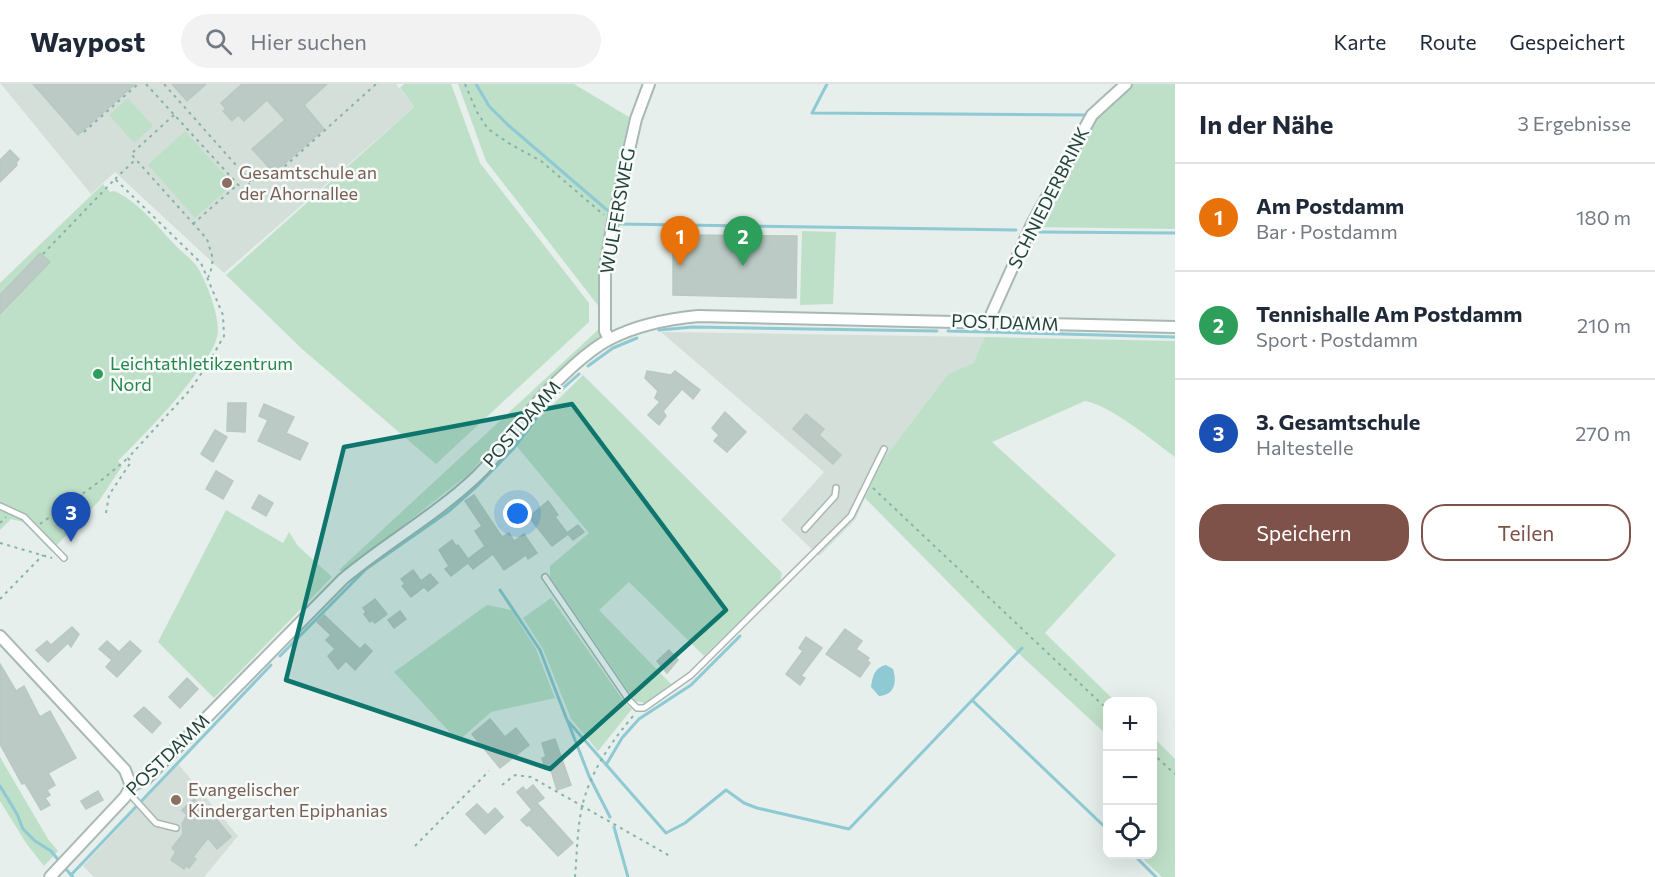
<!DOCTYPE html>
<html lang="de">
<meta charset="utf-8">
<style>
body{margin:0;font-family:Commissioner,sans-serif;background:#f2f2f3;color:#1f2937}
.controls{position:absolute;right:18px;bottom:18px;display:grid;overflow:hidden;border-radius:12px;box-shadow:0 6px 24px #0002}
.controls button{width:54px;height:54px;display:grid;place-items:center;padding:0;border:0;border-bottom:2px solid #e0e1e3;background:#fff;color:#1f2937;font:30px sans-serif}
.you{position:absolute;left:518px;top:430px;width:21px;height:21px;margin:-15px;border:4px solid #fff;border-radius:50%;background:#1a73e8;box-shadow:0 0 0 9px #1a73e833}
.badge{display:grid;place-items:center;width:39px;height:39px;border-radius:50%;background:#7f5249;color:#fff;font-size:20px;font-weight:700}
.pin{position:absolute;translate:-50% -50px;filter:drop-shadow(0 2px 3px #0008)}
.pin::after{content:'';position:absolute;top:32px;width:21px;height:18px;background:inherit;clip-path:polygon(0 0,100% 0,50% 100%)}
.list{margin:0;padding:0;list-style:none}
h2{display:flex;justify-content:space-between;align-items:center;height:78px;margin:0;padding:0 24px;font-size:26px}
h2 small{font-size:20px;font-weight:400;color:#747a83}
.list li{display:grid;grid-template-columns:39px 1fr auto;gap:18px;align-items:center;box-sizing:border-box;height:108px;padding:0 24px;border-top:2px solid #e0e1e3}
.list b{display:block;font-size:22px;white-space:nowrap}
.list p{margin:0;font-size:20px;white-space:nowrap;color:#747a83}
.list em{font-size:20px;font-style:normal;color:#747a83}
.actions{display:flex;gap:12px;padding:18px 24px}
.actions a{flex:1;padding:14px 0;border:2px solid #7f5249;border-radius:24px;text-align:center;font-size:21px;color:#7f5249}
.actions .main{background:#7f5249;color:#fff}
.icon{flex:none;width:33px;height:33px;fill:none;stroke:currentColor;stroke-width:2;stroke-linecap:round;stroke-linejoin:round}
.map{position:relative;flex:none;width:1175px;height:793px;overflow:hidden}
header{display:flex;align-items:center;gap:36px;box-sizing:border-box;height:84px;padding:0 30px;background:#fff;border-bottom:2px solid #e0e1e3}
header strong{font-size:28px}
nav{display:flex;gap:33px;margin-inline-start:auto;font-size:21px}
.search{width:420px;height:54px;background:#f2f2f3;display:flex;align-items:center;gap:15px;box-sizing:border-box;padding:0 21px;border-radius:33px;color:#747a83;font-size:22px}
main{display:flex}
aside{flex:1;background:#fff}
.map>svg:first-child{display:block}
.built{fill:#d4dfda}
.green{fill:#bfe0c8}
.water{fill:#8ec9d4}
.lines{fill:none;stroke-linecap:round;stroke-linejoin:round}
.stream{stroke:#8ec9d4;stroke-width:3}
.building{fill:#bbcac4;stroke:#b8c9c2;stroke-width:1.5}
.service-casing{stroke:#a8b8b2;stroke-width:8}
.minor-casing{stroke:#a8b8b2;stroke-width:14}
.path{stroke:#86b3a5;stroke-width:2;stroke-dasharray:3 4.5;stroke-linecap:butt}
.service{stroke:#fff;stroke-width:5}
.minor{stroke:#fff;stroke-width:10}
.marked{fill:#0f766e;fill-opacity:0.2;stroke:#0f766e;stroke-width:4.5;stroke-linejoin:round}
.education-dot{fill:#8d6e63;stroke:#f7fbf9;stroke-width:2}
.leisure-dot{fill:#2e9e5b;stroke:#f7fbf9;stroke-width:2}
.labels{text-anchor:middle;stroke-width:5;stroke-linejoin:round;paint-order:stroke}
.education-label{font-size:18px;fill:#785e54;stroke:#f7fbf9;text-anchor:start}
.street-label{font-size:18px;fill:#24423a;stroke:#f7fbf9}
.leisure-label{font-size:18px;fill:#27864d;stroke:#f7fbf9;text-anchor:start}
</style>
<header>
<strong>Waypost</strong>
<div class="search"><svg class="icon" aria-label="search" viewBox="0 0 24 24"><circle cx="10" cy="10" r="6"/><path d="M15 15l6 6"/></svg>Hier suchen</div>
<nav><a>Karte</a><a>Route</a><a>Gespeichert</a></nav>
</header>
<main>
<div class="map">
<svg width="1175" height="793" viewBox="0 0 1175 793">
<rect width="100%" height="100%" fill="#e6efeb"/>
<!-- built -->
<g class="built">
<polygon points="1,0 396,0 414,23 224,189 115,88 91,110"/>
<polygon points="661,248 985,253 973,279 948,290 881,378 855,436 819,472 781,436 824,388"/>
<polygon points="178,680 238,752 204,793 94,793 83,782"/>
</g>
<!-- green -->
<g class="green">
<polygon points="404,0 451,0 480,79 589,219 589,238 436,380 302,265 226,191 414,23 400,4"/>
<path d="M458,0H574L629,33C616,97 603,158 600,224L486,77Z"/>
<polygon points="1132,0 1175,0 1175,145 1035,143 1094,33"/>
<polygon points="128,14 153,42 134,59 109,31"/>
<polygon points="185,47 233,100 195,134 148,81"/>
<path d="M103,100L110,108L114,107C138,117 157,142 175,161C181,167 189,173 195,180C205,192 222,237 217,253C214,265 204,278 197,288C174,321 146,348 118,377L122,382L99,417L51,467L23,438L11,435L0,446V199Z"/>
<polygon points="802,147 836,148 833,220 800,221"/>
<polygon points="600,244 600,255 534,312 470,389 344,488 339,486"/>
<path d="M985,253L1175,257V373C1153,357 1110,321 1085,317L992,358L1116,471L1045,549L1115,617L1108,618L1107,651L1015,566L865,414L881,378L948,290L973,279Z"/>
<polygon points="583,291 782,489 780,498 704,572 629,498 599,526 671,600 645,619 635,617 550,493 550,482 589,449 514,359"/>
<polygon points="226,426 283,459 289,448 298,462 332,493 214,614 158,558"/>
<polygon points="551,514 625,619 632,625 598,667 571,635 543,565 523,534"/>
<polygon points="487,521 511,526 536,565 555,614 491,628 458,657 394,588"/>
<polygon points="1153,653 1175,675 1175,793 1162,793 1139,771 1152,770"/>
<polygon points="0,673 48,755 58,767 44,782 26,759 0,717"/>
</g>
<!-- water -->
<path class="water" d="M886,581L893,585C897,598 895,611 879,612L871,603C873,592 874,584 886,581Z"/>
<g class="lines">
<!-- stream -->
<g class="stream">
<polyline points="476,0 489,22 508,41 607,126"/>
<polyline points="827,0 812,29 1086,31"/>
<polyline points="618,140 1016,146"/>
<polyline points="1040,148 1175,149"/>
<polyline points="659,246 693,243 937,247"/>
<polyline points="948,247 1175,253"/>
<polyline points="588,282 613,264 637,254"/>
<polyline points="500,506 540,566 567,636 666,749 685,739 726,706 744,719 757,724 849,745 1022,564"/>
<polyline points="280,572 366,485 449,427 475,404 513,365 552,314 579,290"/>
<polyline points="973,617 1108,746"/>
<polyline points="568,638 589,692 610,733"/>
<polyline points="606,681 622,654 639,635 691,601 740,552"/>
<polyline points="0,702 17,730 23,745 35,757 51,767 60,778"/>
<polyline points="614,743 628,793"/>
<polyline points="1133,770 1156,793"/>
<polyline points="64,783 73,793"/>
<polyline points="71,791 271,581"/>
</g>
</g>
<!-- building -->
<g class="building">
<polygon points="33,0 135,0 78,51"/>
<polygon points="172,0 206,0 187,17"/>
<polygon points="242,0 327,0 304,21 324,45 274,89 252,65 285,36 267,16 244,37 238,31 232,37 223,27 226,25 221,19"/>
<polygon points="10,66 19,75 16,79 17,81 0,98 0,76"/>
<polygon points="690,151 797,152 796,214 673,211 673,152"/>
<polygon points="40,169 50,178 0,230 0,211"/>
<polygon points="647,287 671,291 675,287 700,306 693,315 682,305 663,327 666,332 659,341 648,331 660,318 655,314 658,307 645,294"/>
<polygon points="228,319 246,319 245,348 227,347"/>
<polygon points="264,320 294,333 286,349 308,359 300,376 258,357 268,336 259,332"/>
<polygon points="725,328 746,348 727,368 714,357 719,351 712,344"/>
<polygon points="806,330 824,345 819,351 841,371 833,380 793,345"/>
<polygon points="215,346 227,353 213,378 201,370"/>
<polygon points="216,387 233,397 223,415 206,405"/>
<polygon points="259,411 273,419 266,432 252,424"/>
<polygon points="474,411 502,453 509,449 514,457 524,450 537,469 528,475 526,471 504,486 493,470 473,485 468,479 451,492 445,485 449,482 439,466 452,456 456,462 458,461 468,475 485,462 475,447 482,442 465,417"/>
<polygon points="548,417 558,431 555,433 568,450 552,462 529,433"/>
<polygon points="578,441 584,448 573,456 567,449"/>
<polygon points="413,486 421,497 430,490 438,499 428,507 424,503 411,513 402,502 405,500 401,495"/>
<polygon points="375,515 387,530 375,539 372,536 370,538 364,530 366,528 363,524"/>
<polygon points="400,527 406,535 394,544 388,536"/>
<polygon points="324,531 360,565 365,560 372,567 355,586 346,577 338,585 328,572 335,565 326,556 331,551 317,538"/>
<polygon points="72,543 79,550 71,563 68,559 48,578 36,566 47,557 51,561"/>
<polygon points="845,545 862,557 856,565 869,574 867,577 870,579 860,593 826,570"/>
<polygon points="806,553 822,564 801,592 805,594 800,601 786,590 803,567 799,564"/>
<polygon points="107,557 119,568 130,557 141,567 117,593 106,583 112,576 99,565"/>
<polygon points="669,566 678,576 667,589 657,577"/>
<polygon points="0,580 16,607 24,602 40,633 50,627 76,674 48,689 55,701 47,706 50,711 45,714 50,721 41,726 25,699 22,700 0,660"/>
<polygon points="187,594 198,605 180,624 169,613"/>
<polygon points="144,623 161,639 152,649 134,632"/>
<polygon points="490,635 505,653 516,644 529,661 500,684 472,650"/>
<polygon points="555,655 571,701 557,706 550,683 545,685 542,674 546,673 542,659"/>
<polygon points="533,701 544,714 537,719 573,759 558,772 529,741 527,742 521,736 532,726 517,708 523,703 526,707"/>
<polygon points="98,707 103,716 86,725 81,717"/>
<polygon points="194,715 210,733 213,731 231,753 217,765 208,754 193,773 196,775 189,784 186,782 184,785 171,776 176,768 172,764 183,750 182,740 187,731 182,726"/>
<polygon points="477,720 488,731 495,724 503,733 485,750 466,730"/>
</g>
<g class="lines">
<defs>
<g id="service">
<polyline points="0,422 24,433 64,474"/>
<polyline points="805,445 835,412 836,404"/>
<polyline points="545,493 629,616 637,624 644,624 691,591 851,432 884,365"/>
<polyline points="128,708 156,739 176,744"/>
</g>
<g id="minor">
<polyline points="991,239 992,229 1032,140 1092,31 1126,0"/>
<polyline points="609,255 605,247 605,185 613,137 636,35 649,0"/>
<polyline points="0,552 125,686 131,702"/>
<path d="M50,793L125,713L131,702L146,695L343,495C386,459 436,431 477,392C502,368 519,340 541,314C557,296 588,266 610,255C637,241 667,235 698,232L1175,243"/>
</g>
</defs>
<!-- service casing -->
<use href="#service" class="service-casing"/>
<!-- minor casing -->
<use href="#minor" class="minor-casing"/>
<!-- path -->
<g class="path">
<polyline points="146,0 243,106 265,85 272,94 376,0"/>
<polyline points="164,0 251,98"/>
<polyline points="465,0 477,28 488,45 510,60 541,77 604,131"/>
<polyline points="174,31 131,70 207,155 213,175 210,191 208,193"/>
<polyline points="84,48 138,0"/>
<polyline points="115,95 135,76"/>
<polyline points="193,140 237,101"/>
<polyline points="43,170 115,95 201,179 223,231 224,252 209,278 190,306 128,374 131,378 109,411 106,429"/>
<polyline points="873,404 1108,626"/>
<polyline points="0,439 6,433"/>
<polyline points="40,440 103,395 128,374"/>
<polyline points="0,459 52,474"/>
<polyline points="0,515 43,471"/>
<polyline points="1152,669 1175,690"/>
<polyline points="502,701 515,691 531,693 670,772"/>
<polyline points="415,762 489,687"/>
<path d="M575,793C577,770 577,746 582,723C590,688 611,658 634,631"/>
</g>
<!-- service -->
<use href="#service" class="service"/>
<!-- minor -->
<use href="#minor" class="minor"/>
</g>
<!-- marked area -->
<path class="marked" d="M572,320L726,526L550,685L286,596L344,363Z"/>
<!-- markers -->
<g class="education-dot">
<circle cx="227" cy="99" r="6"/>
<circle cx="176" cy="716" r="6"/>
</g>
<circle class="leisure-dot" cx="98" cy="290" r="6"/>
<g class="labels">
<!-- education labels -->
<g class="education-label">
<text x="239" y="95">Gesamtschule an<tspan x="239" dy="21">der Ahornallee</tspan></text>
<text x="188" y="712">Evangelischer<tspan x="188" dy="21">Kindergarten Epiphanias</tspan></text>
</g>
<!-- street labels -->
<g class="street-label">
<text transform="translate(1049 114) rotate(-63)" y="6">SCHNIEDERBRINK</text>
<text transform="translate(618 127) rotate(-80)" y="6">WULFERSWEG</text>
<text transform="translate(1005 239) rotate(2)" y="6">POSTDAMM</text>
<text transform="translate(522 340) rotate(-49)" y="6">POSTDAMM</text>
<text transform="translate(168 671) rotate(-44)" y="6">POSTDAMM</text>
</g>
<!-- leisure labels -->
<g class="leisure-label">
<text x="110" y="286">Leichtathletikzentrum<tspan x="110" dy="21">Nord</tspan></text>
</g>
</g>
</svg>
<div class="controls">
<button>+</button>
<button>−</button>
<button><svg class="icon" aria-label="locate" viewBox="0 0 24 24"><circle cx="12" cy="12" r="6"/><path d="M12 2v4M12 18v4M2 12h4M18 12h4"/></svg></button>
</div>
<div class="you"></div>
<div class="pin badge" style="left:680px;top:182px;background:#e8710a">1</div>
<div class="pin badge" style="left:743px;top:182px;background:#2e9e5b">2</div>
<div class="pin badge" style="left:71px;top:458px;background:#1a4fb4">3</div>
</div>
<aside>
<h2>In der Nähe<small>3 Ergebnisse</small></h2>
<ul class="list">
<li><span class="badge" style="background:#e8710a">1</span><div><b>Am Postdamm</b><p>Bar · Postdamm</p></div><em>180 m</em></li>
<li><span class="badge" style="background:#2e9e5b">2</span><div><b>Tennishalle Am Postdamm</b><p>Sport · Postdamm</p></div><em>210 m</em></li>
<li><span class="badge" style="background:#1a4fb4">3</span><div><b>3. Gesamtschule</b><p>Haltestelle</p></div><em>270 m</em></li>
</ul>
<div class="actions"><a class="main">Speichern</a><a>Teilen</a></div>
</aside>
</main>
